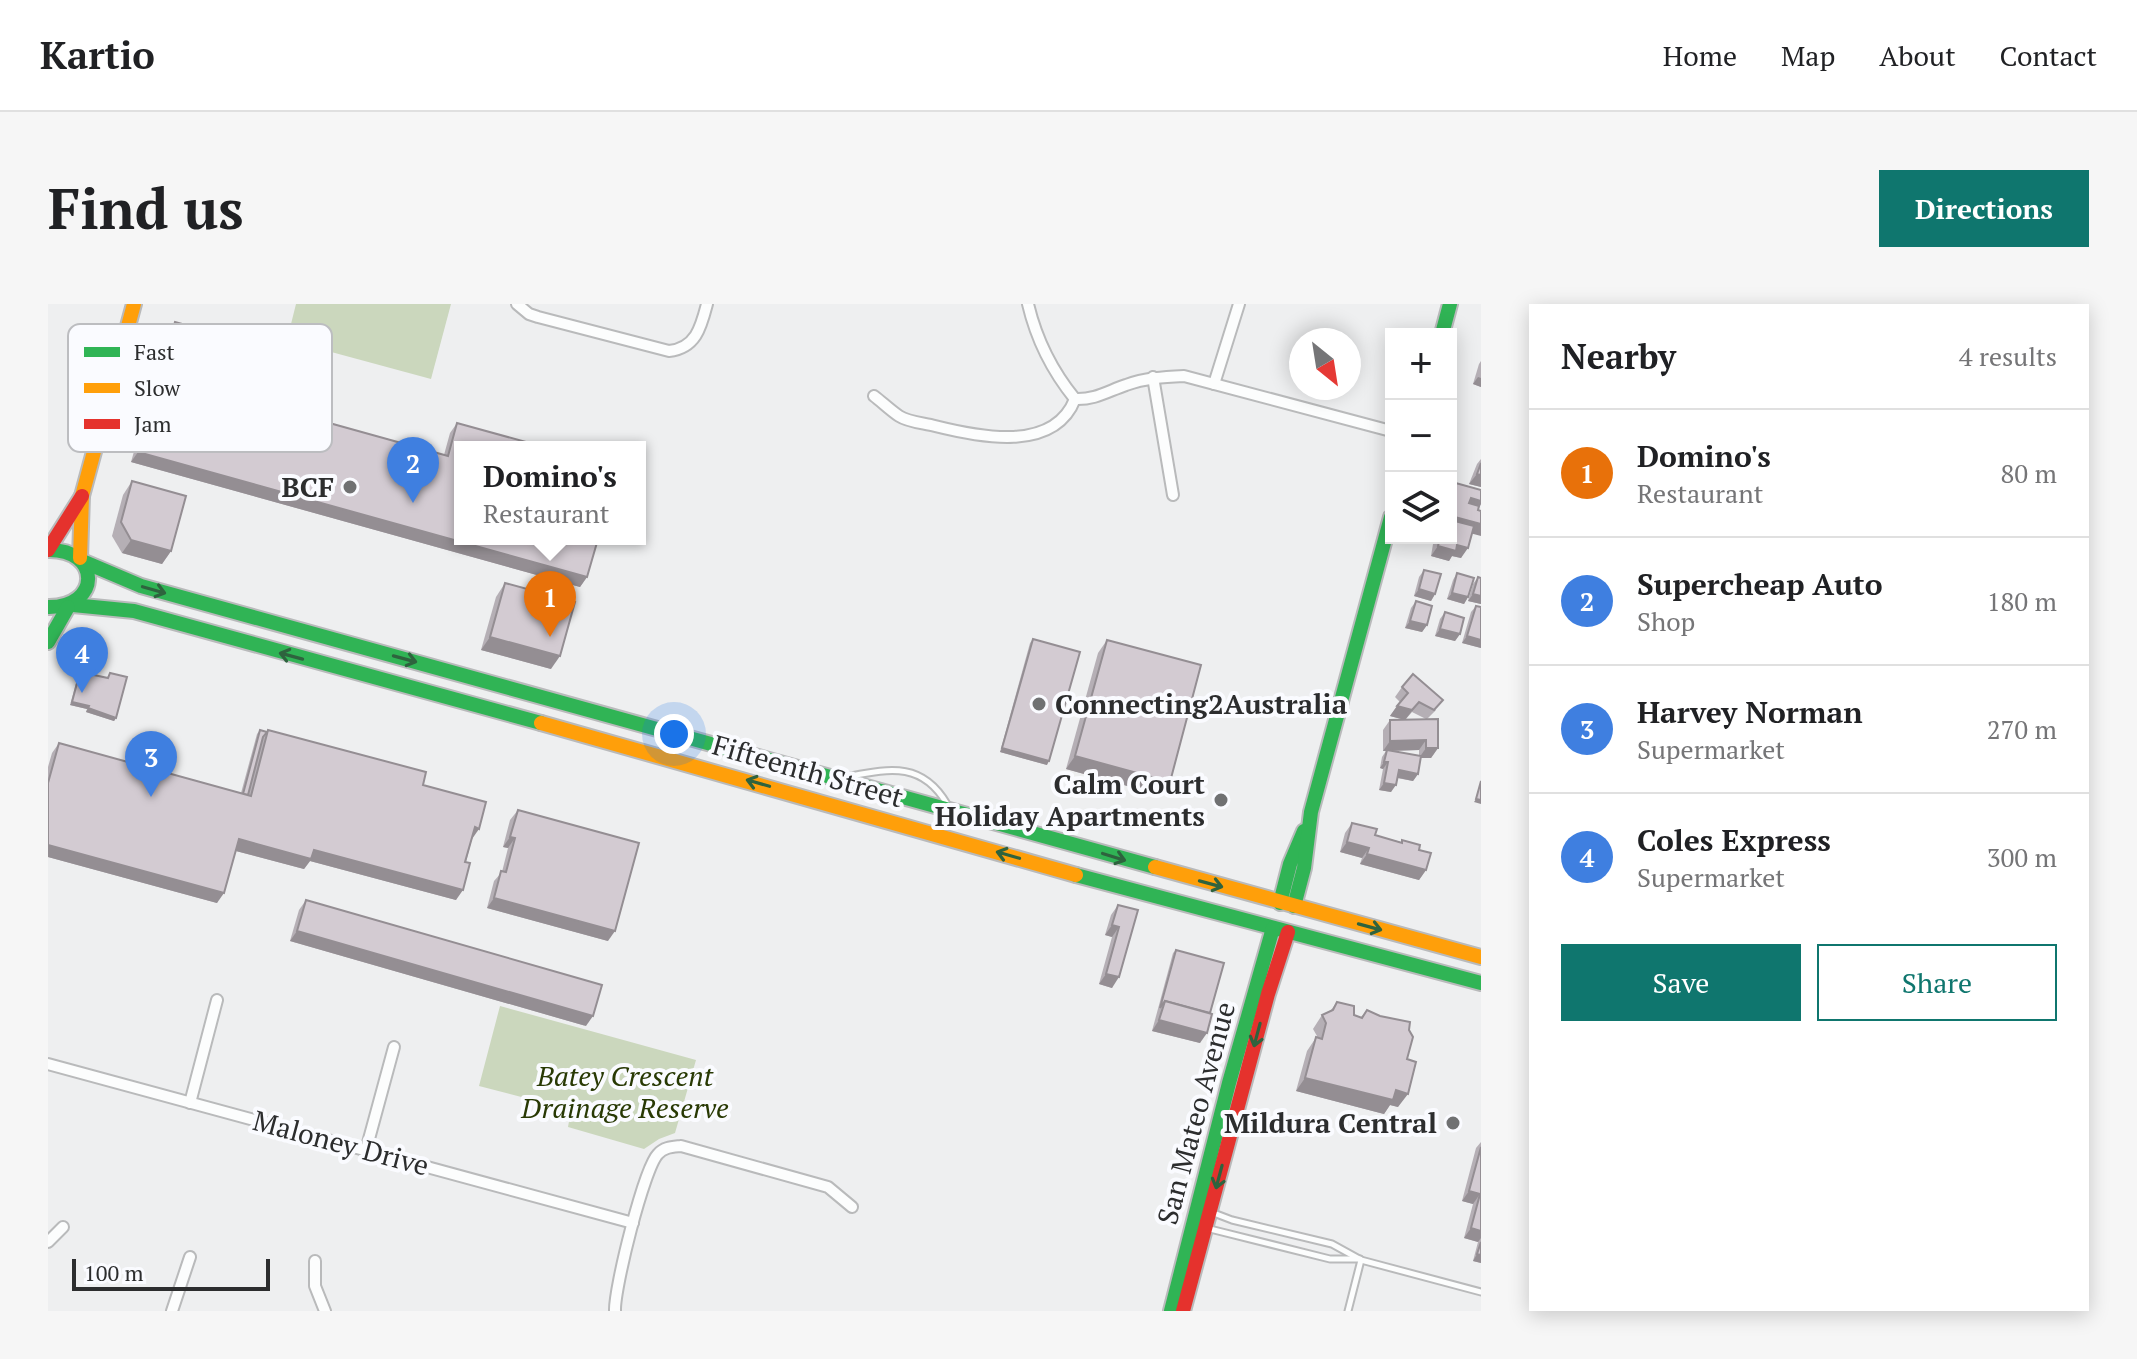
<!DOCTYPE html>
<meta charset="utf-8">
<style>
body{margin:0;font-family:"PT Serif",serif;background:#f6f6f6;color:#202124}
.controls{position:absolute;right:24px;top:24px;display:grid;overflow:hidden;border-radius:0px;box-shadow:0 4px 20px #0003}
.controls button{width:72px;height:72px;display:grid;place-items:center;padding:0;border:0;border-bottom:2px solid #e0e0e0;background:#fff;color:#202124;font:40px sans-serif}
.compass{position:absolute;left:1241px;top:24px;width:72px;height:72px;border-radius:50%;background:#fff;box-shadow:0 4px 20px #0003;rotate:150deg}
.scale{position:absolute;left:24px;bottom:20px;width:198px;box-sizing:border-box;padding-left:8px;border:4px solid #2c2d2e;border-top:0;font-size:22px;line-height:28px;white-space:nowrap;color:#2c2d2e;-webkit-text-stroke:6px #fafbff;paint-order:stroke}
.you{position:absolute;left:626px;top:430px;width:28px;height:28px;margin:-20px;border:6px solid #fff;border-radius:50%;background:#1a73e8;box-shadow:0 0 0 12px #1a73e833}
.badge{display:grid;place-items:center;width:52px;height:52px;border-radius:50%;background:#0f766e;color:#fff;font-size:26px;font-weight:700}
.pin{position:absolute;translate:-50% -66px;filter:drop-shadow(0 2px 4px #0008)}
.pin::after{content:'';position:absolute;top:42px;width:28px;height:24px;background:inherit;clip-path:polygon(0 0,100% 0,50% 100%)}
.popup{position:absolute;left:406px;top:137px;width:192px;height:104px;box-sizing:border-box;display:grid;place-content:center;border-radius:0px;background:#fff;filter:drop-shadow(0 2px 6px #0005);font-size:26px;white-space:nowrap;color:#757577}
.popup b{font-size:30px;color:#202124}
.popup::after{content:'';position:absolute;left:50%;top:100%;margin-left:-16px;border:16px solid transparent;border-top-color:#fff}
.list{margin:0;padding:0;list-style:none}
h2{display:flex;justify-content:space-between;align-items:center;height:104px;margin:0;padding:0 32px;font-size:34px}
h2 small{font-size:26px;font-weight:400;color:#757577}
.list li{display:grid;grid-template-columns:52px 1fr auto;gap:24px;align-items:center;box-sizing:border-box;height:128px;padding:0 32px;border-top:2px solid #e0e0e0}
.list b{display:block;font-size:30px;white-space:nowrap}
.list p{margin:0;font-size:26px;white-space:nowrap;color:#757577}
.list em{font-size:26px;font-style:normal;color:#757577}
.actions{display:flex;gap:16px;padding:24px 32px}
.actions a{flex:1;padding:18px 0;border:2px solid #0f766e;border-radius:0px;text-align:center;font-size:28px;color:#0f766e}
.actions .main{background:#0f766e;color:#fff}
.icon{flex:none;width:44px;height:44px;fill:none;stroke:currentColor;stroke-width:2;stroke-linecap:round;stroke-linejoin:round}
.map{position:relative;flex:none;width:1433px;height:1007px;overflow:hidden;border-radius:0px}
header{display:flex;align-items:center;gap:48px;box-sizing:border-box;height:112px;padding:0 40px;background:#fff;border-bottom:2px solid #e0e0e0}
header strong{font-size:38px}
nav{display:flex;gap:44px;margin-inline-start:auto;font-size:28px}
.intro{display:flex;align-items:center;justify-content:space-between;box-sizing:border-box;height:192px;padding:0 48px}
h1{margin:0;font-size:56px}
.button{padding:20px 36px;border-radius:0px;background:#0f766e;color:#fff;font-size:28px;font-weight:700}
main{display:flex;gap:48px;padding:0 48px}
aside{flex:1;background:#fff;border-radius:0px;box-shadow:0 4px 20px #0003}
.map>svg:first-child{display:block}
.green{fill:#cbd7bd}
.lines{fill:none;stroke-linecap:round;stroke-linejoin:round}
.lane-casing{stroke:#b9babb;stroke-width:9}
.street-casing{stroke:#b9babb;stroke-width:14}
.fast-casing{stroke:#b9babb;stroke-width:18}
.slow-casing{stroke:#b9babb;stroke-width:18}
.jam-casing{stroke:#b9babb;stroke-width:18}
.lane{stroke:#fcfdfd;stroke-width:5}
.street{stroke:#fcfdfd;stroke-width:10}
.fast{stroke:#30b455;stroke-width:14}
.slow{stroke:#ff9f0a;stroke-width:14}
.jam{stroke:#e5322d;stroke-width:14}
.wall{fill:#b5afb5;fill-rule:evenodd}
.shaded-wall{fill:#948e93}
.building{fill:#d3cbd2;stroke:#948e93;stroke-width:2}
.oneway{stroke:#2e633e}
.poi-dot{fill:#707172;stroke:#fafbff;stroke-width:3}
.labels{text-anchor:middle;stroke-width:8;stroke-linejoin:round;paint-order:stroke}
.poi-label{font-size:28px;font-weight:bold;fill:#2c2d2e;stroke:#fafbff;text-anchor:end}
.street-label{font-size:28px;fill:#2c2d2e;stroke:#fafbff}
.park-label{font-size:28px;font-style:italic;fill:#283904;stroke:#fafbff}
.key{fill:#fafbff;stroke:#bcbdc0;stroke-width:2}
.key-label{font-size:22px;fill:#2c2d2e}
</style>
<header>
<strong>Kartio</strong>
<nav><a>Home</a><a>Map</a><a>About</a><a>Contact</a></nav>
</header>
<div class="intro"><h1>Find us</h1><a class="button">Directions</a></div>
<main>
<div class="map">
<svg width="1433" height="1007" viewBox="0 0 1433 1007">
<rect width="100%" height="100%" fill="#eeeff0"/>
<!-- green -->
<g class="green">
<polygon points="248,0 403,0 383,75 239,36"/>
<polygon points="452,702 648,756 627,829 611,835 596,845 520,823 523,806 431,782"/>
</g>
<g class="lines">
<defs>
<g id="lane">
<path d="M803,472C844,464 875,459 899,500"/>
<polyline points="1163,908 1184,916 1284,940 1313,956 1433,988"/>
<polyline points="1158,924 1282,955 1312,955"/>
<polyline points="1300,1007 1313,956"/>
</g>
<g id="street">
<path d="M469,0L481,10L490,13L621,47C648,44 653,23 659,0"/>
<path d="M980,0C988,34 1005,68 1027,95C1047,96 1060,87 1078,81C1097,74 1116,73 1136,72L1343,127"/>
<polyline points="1105,73 1125,191"/>
<polyline points="1166,80 1191,0"/>
<path d="M826,92C834,98 842,106 851,112C860,118 875,119 887,122C931,133 1006,149 1027,95"/>
<polyline points="0,760 585,919"/>
<polyline points="142,799 169,696"/>
<polyline points="318,846 346,743"/>
<polyline points="0,938 15,923"/>
<polyline points="267,957 267,982 277,1007"/>
<polyline points="124,1007 142,953"/>
<path d="M567,1007C566,985 596,864 610,850C616,843 624,843 633,842L780,883L804,903"/>
</g>
<g id="fast">
<polyline points="1394,30 1402,0"/>
<path d="M0,246C54,245 53,304 0,303"/>
<polyline points="34,257 93,282 1107,563"/>
<polyline points="25,301 86,307 493,419"/>
<polyline points="0,338 20,303"/>
<polyline points="1028,571 1433,679"/>
<polyline points="1232,599 1242,560 1256,527"/>
<polyline points="1246,602 1256,564 1263,508 1343,213"/>
<polyline points="1123,1007 1181,779 1225,624"/>
</g>
<g id="slow">
<polyline points="32,254 34,192 86,0"/>
<polyline points="493,419 1028,571"/>
<polyline points="1107,563 1433,653"/>
</g>
<g id="jam">
<polyline points="0,246 34,192"/>
<polyline points="1135,1007 1220,690 1240,628"/>
</g>
</defs>
<!-- lane casing -->
<use href="#lane" class="lane-casing"/>
<!-- street casing -->
<use href="#street" class="street-casing"/>
<!-- fast casing -->
<use href="#fast" class="fast-casing"/>
<!-- slow casing -->
<use href="#slow" class="slow-casing"/>
<!-- jam casing -->
<use href="#jam" class="jam-casing"/>
<!-- lane -->
<use href="#lane" class="lane"/>
<!-- street -->
<use href="#street" class="street"/>
<!-- fast -->
<use href="#fast" class="fast"/>
<!-- slow -->
<use href="#slow" class="slow"/>
<!-- jam -->
<use href="#jam" class="jam"/>
</g>
<!-- wall -->
<g class="wall">
<polygon points="127,18 267,115 396,151 402,129 409,119 539,273 532,283 83,158 120,28"/>
<polygon points="1433,57 1433,83 1425,80 1431,60"/>
<polygon points="1433,155 1433,183 1421,180 1429,160"/>
<polygon points="84,177 123,247 114,260 74,249 64,232 75,191"/>
<polygon points="1433,186 1433,200 1431,204 1424,230 1413,254 1404,252 1401,257 1383,252 1386,234 1403,234"/>
<polygon points="1376,266 1387,290 1383,297 1366,292 1371,273"/>
<polygon points="1409,269 1420,293 1416,300 1399,295 1405,276"/>
<polygon points="1430,273 1433,274 1433,300 1420,297 1425,280"/>
<polygon points="457,279 503,365 433,346 448,293"/>
<polygon points="1368,297 1379,321 1374,328 1357,324 1363,304"/>
<polygon points="1428,302 1433,344 1414,339 1423,308"/>
<polygon points="1397,308 1412,330 1407,337 1387,332 1392,315"/>
<polygon points="985,335 999,461 952,448 982,339"/>
<polygon points="1059,336 1122,478 1112,491 1018,465 1050,349"/>
<polygon points="32,368 59,374 62,369 68,414 66,417 38,408 39,405 22,401 30,372"/>
<path d="M1354,383L1388,406L1379,415L1390,444L1383,454H1373L1370,470L1365,477L1349,474L1343,488L1331,486L1335,465L1332,464L1334,453L1338,447H1335V426L1342,416H1357L1342,412L1352,398L1347,393ZM1364,408L1378,415L1357,416ZM1371,446V452L1344,447Z"/>
<polygon points="212,426 375,481 424,535 408,596 262,557 256,565 188,547 169,599 0,553 0,463 4,449 11,439 193,489 209,430"/>
<polygon points="470,506 560,637 439,604 446,577 454,568 460,544 455,543 462,516"/>
<polygon points="1304,519 1327,531 1353,538 1354,536 1371,546 1378,566 1371,576 1312,560 1314,554 1292,548 1297,529"/>
<polygon points="258,596 538,722 242,637 251,606"/>
<polygon points="1070,601 1090,606 1064,684 1051,680 1064,633 1057,631 1063,611"/>
<polygon points="1128,646 1162,710 1152,739 1104,727 1125,649"/>
<polygon points="1289,698 1306,711 1313,713 1319,706 1359,755 1350,803 1342,801 1336,810 1248,787 1259,747 1269,732 1265,725 1274,711 1283,706"/>
<polygon points="1433,838 1433,959 1425,957 1430,938 1416,934 1425,900 1414,897 1428,844"/>
</g>
<!-- shaded-wall -->
<g class="shaded-wall">
<polygon points="1430,73 1433,74 1433,83 1425,80"/>
<polygon points="90,148 539,273 532,283 83,158"/>
<polygon points="1429,170 1433,171 1433,183 1421,180"/>
<polygon points="1423,194 1433,197 1433,200 1428,208 1416,204"/>
<polygon points="1403,212 1433,220 1433,232 1403,224"/>
<polygon points="83,236 123,247 114,260 74,249"/>
<polygon points="1409,241 1420,244 1413,254 1404,252 1401,257 1383,252 1390,242"/>
<polygon points="1371,285 1387,290 1383,297 1366,292"/>
<polygon points="1404,289 1420,293 1416,300 1399,295"/>
<polygon points="1425,290 1433,292 1433,300 1420,297"/>
<polygon points="1362,317 1379,321 1374,328 1357,324"/>
<polygon points="1392,325 1412,330 1407,337 1387,332"/>
<polygon points="1419,332 1433,336 1433,344 1414,339"/>
<polygon points="442,333 512,352 503,365 433,346"/>
<polygon points="24,398 41,402 39,405 22,401"/>
<polygon points="1371,398 1357,416 1342,412 1349,402"/>
<polygon points="40,404 68,414 66,417 38,408"/>
<polygon points="1378,436 1371,446 1335,447 1342,437"/>
<polygon points="954,444 1001,457 999,461 952,448"/>
<polygon points="1378,444 1390,444 1383,454 1371,454"/>
<polygon points="1027,452 1122,478 1112,491 1018,465"/>
<polygon points="1336,458 1340,458 1335,465 1332,464"/>
<polygon points="1351,466 1370,470 1365,477 1346,473"/>
<polygon points="1336,479 1348,481 1343,488 1331,486"/>
<polygon points="1428,495 1433,496 1433,500 1426,498"/>
<polygon points="427,523 431,525 424,535 420,533"/>
<polygon points="462,533 467,534 460,544 455,543"/>
<polygon points="191,535 266,546 415,586 408,596 262,557 256,565 184,546"/>
<polygon points="1299,538 1321,544 1314,554 1292,548"/>
<polygon points="0,541 176,589 169,599 0,553"/>
<polygon points="1319,550 1378,566 1371,576 1312,560"/>
<polygon points="446,594 567,627 560,637 439,604"/>
<polygon points="1064,621 1071,623 1064,633 1057,631"/>
<polygon points="249,627 545,712 538,722 242,637"/>
<polygon points="1058,670 1071,673 1064,684 1051,680"/>
<polygon points="1111,716 1159,729 1152,739 1104,727"/>
<polygon points="1257,774 1348,786 1360,790 1350,803 1342,801 1336,810 1248,787"/>
<polygon points="1421,887 1432,890 1425,900 1414,897"/>
<polygon points="1423,924 1433,927 1433,934 1430,938 1416,934"/>
<polygon points="1429,950 1433,951 1433,959 1425,957"/>
</g>
<!-- building -->
<g class="building">
<polygon points="127,18 282,61 267,115 400,152 409,119 496,143 412,143 412,235 550,235 539,273 90,148"/>
<polygon points="1433,159 1433,171 1429,170"/>
<polygon points="84,177 138,192 123,247 83,236 73,218"/>
<polygon points="1404,178 1433,186 1433,197 1423,194 1421,199 1431,202 1430,206 1433,207 1433,220 1403,212"/>
<polygon points="1403,216 1426,222 1420,244 1409,241 1408,247 1390,242 1392,234 1403,234"/>
<polygon points="1376,266 1393,270 1387,290 1371,285"/>
<polygon points="1409,269 1426,274 1420,293 1404,289"/>
<polygon points="1430,273 1433,274 1433,292 1425,290"/>
<polygon points="457,279 527,298 512,352 442,333"/>
<polygon points="1368,297 1384,302 1379,321 1362,317"/>
<polygon points="1428,302 1433,303 1433,336 1419,332"/>
<polygon points="1397,308 1416,314 1412,330 1392,325"/>
<polygon points="985,335 1032,348 1001,457 954,444"/>
<polygon points="1059,336 1153,361 1122,478 1027,452"/>
<polygon points="32,368 60,374 62,369 79,373 68,414 40,404 41,402 24,398"/>
<polygon points="1365,370 1395,396 1386,406 1371,398 1364,406 1349,402 1360,389 1354,383"/>
<polygon points="1390,415 1390,444 1378,444 1378,436 1342,437 1342,416"/>
<polygon points="212,426 219,428 215,433 200,491 195,490"/>
<polygon points="220,426 378,468 375,481 438,498 431,525 427,523 417,558 422,559 415,586 266,546 263,555 191,535 176,589 0,541 0,479 11,439 203,492"/>
<polygon points="1339,446 1373,452 1370,470 1351,466 1348,481 1336,479 1340,458 1336,458"/>
<polygon points="1433,477 1433,496 1428,495"/>
<polygon points="470,506 591,539 567,627 446,594 453,567 458,568 467,534 462,533"/>
<polygon points="1304,519 1329,525 1327,531 1354,539 1354,536 1372,541 1371,546 1383,549 1378,566 1319,550 1321,544 1299,538"/>
<polygon points="258,596 554,681 545,712 249,627"/>
<polygon points="1070,601 1090,606 1071,673 1058,670 1071,623 1064,621"/>
<polygon points="1128,646 1176,659 1162,709 1117,697 1112,704"/>
<polygon points="1117,697 1164,710 1159,729 1111,716"/>
<polygon points="1289,698 1306,702 1306,711 1314,714 1319,706 1332,712 1362,718 1361,726 1365,733 1359,755 1368,758 1360,790 1348,786 1345,796 1257,774 1268,733 1274,735 1278,719 1274,711 1285,706"/>
<polygon points="1433,843 1433,927 1423,924 1432,890 1421,887"/>
<polygon points="1433,938 1433,951 1429,950"/>
</g>
<!-- one-way arrows -->
<defs><path id="oneway-shaft" d="M-6 0H5M1.5-3L5.5 0L1.5 3" fill="none" stroke-width="1.6" stroke-linecap="round" stroke-linejoin="round" transform="scale(2)"/></defs>
<g class="oneway">
<use href="#oneway-shaft" transform="translate(106 286) rotate(16)"/>
<use href="#oneway-shaft" transform="translate(243 352) rotate(-165)"/>
<use href="#oneway-shaft" transform="translate(357 355) rotate(15)"/>
<use href="#oneway-shaft" transform="translate(710 479) rotate(-164)"/>
<use href="#oneway-shaft" transform="translate(960 551) rotate(-164)"/>
<use href="#oneway-shaft" transform="translate(1066 553) rotate(17)"/>
<use href="#oneway-shaft" transform="translate(1163 580) rotate(15)"/>
<use href="#oneway-shaft" transform="translate(1322 623) rotate(15)"/>
<use href="#oneway-shaft" transform="translate(1209 731) rotate(105)"/>
<use href="#oneway-shaft" transform="translate(1171 873) rotate(105)"/>
</g>
<!-- markers -->
<g class="poi-dot">
<circle cx="302" cy="183" r="8"/>
<circle cx="991" cy="400" r="8"/>
<circle cx="1173" cy="496" r="8"/>
<circle cx="1405" cy="819" r="8"/>
</g>
<g class="labels">
<!-- poi labels -->
<g class="poi-label">
<text x="286" y="193">BCF</text>
<text x="1007" y="410" text-anchor="start">Connecting2Australia</text>
<text x="1157" y="490">Calm Court<tspan x="1157" dy="32">Holiday Apartments</tspan></text>
<text x="1389" y="829">Mildura Central</text>
</g>
<!-- street labels -->
<g class="street-label">
<text transform="translate(760 467) rotate(16)" y="10">Fifteenth Street</text>
<text transform="translate(1148 809) rotate(-75)" y="10">San Mateo Avenue</text>
<text transform="translate(293 839) rotate(15)" y="10">Maloney Drive</text>
</g>
<!-- park labels -->
<g class="park-label">
<text x="577" y="782">Batey Crescent<tspan x="577" dy="32">Drainage Reserve</tspan></text>
</g>
</g>
<!-- legend -->
<rect x="20" y="20" width="264" height="128" rx="12" class="key"/>
<rect x="36" y="43" width="36" height="10" fill="#30b455"/>
<rect x="36" y="79" width="36" height="10" fill="#ff9f0a"/>
<rect x="36" y="115" width="36" height="10" fill="#e5322d"/>
<g class="key-label">
<text x="86" y="56">Fast</text>
<text x="86" y="92">Slow</text>
<text x="86" y="128">Jam</text>
</g>
</svg>
<div class="controls">
<button>+</button>
<button>−</button>
<button><svg class="icon" aria-label="layers" viewBox="0 0 24 24"><path d="M12 4l9 5-9 5-9-5zM3 14l9 5 9-5"/></svg></button>
</div>
<svg class="compass" viewBox="-18 -18 36 36"><path d="M0-13l5 13h-10z" fill="#e53935"/><path d="M0 13l5-13h-10z" fill="#757577"/></svg>
<div class="scale">100 m</div>
<div class="you"></div>
<div class="pin badge" style="left:502px;top:333px;background:#e8710a">1</div>
<div class="popup"><b>Domino's</b>Restaurant</div>
<div class="pin badge" style="left:365px;top:199px;background:#3f7fe0">2</div>
<div class="pin badge" style="left:103px;top:493px;background:#3f7fe0">3</div>
<div class="pin badge" style="left:34px;top:389px;background:#3f7fe0">4</div>
</div>
<aside>
<h2>Nearby<small>4 results</small></h2>
<ul class="list">
<li><span class="badge" style="background:#e8710a">1</span><div><b>Domino's</b><p>Restaurant</p></div><em>80 m</em></li>
<li><span class="badge" style="background:#3f7fe0">2</span><div><b>Supercheap Auto</b><p>Shop</p></div><em>180 m</em></li>
<li><span class="badge" style="background:#3f7fe0">3</span><div><b>Harvey Norman</b><p>Supermarket</p></div><em>270 m</em></li>
<li><span class="badge" style="background:#3f7fe0">4</span><div><b>Coles Express</b><p>Supermarket</p></div><em>300 m</em></li>
</ul>
<div class="actions"><a class="main">Save</a><a>Share</a></div>
</aside>
</main>
